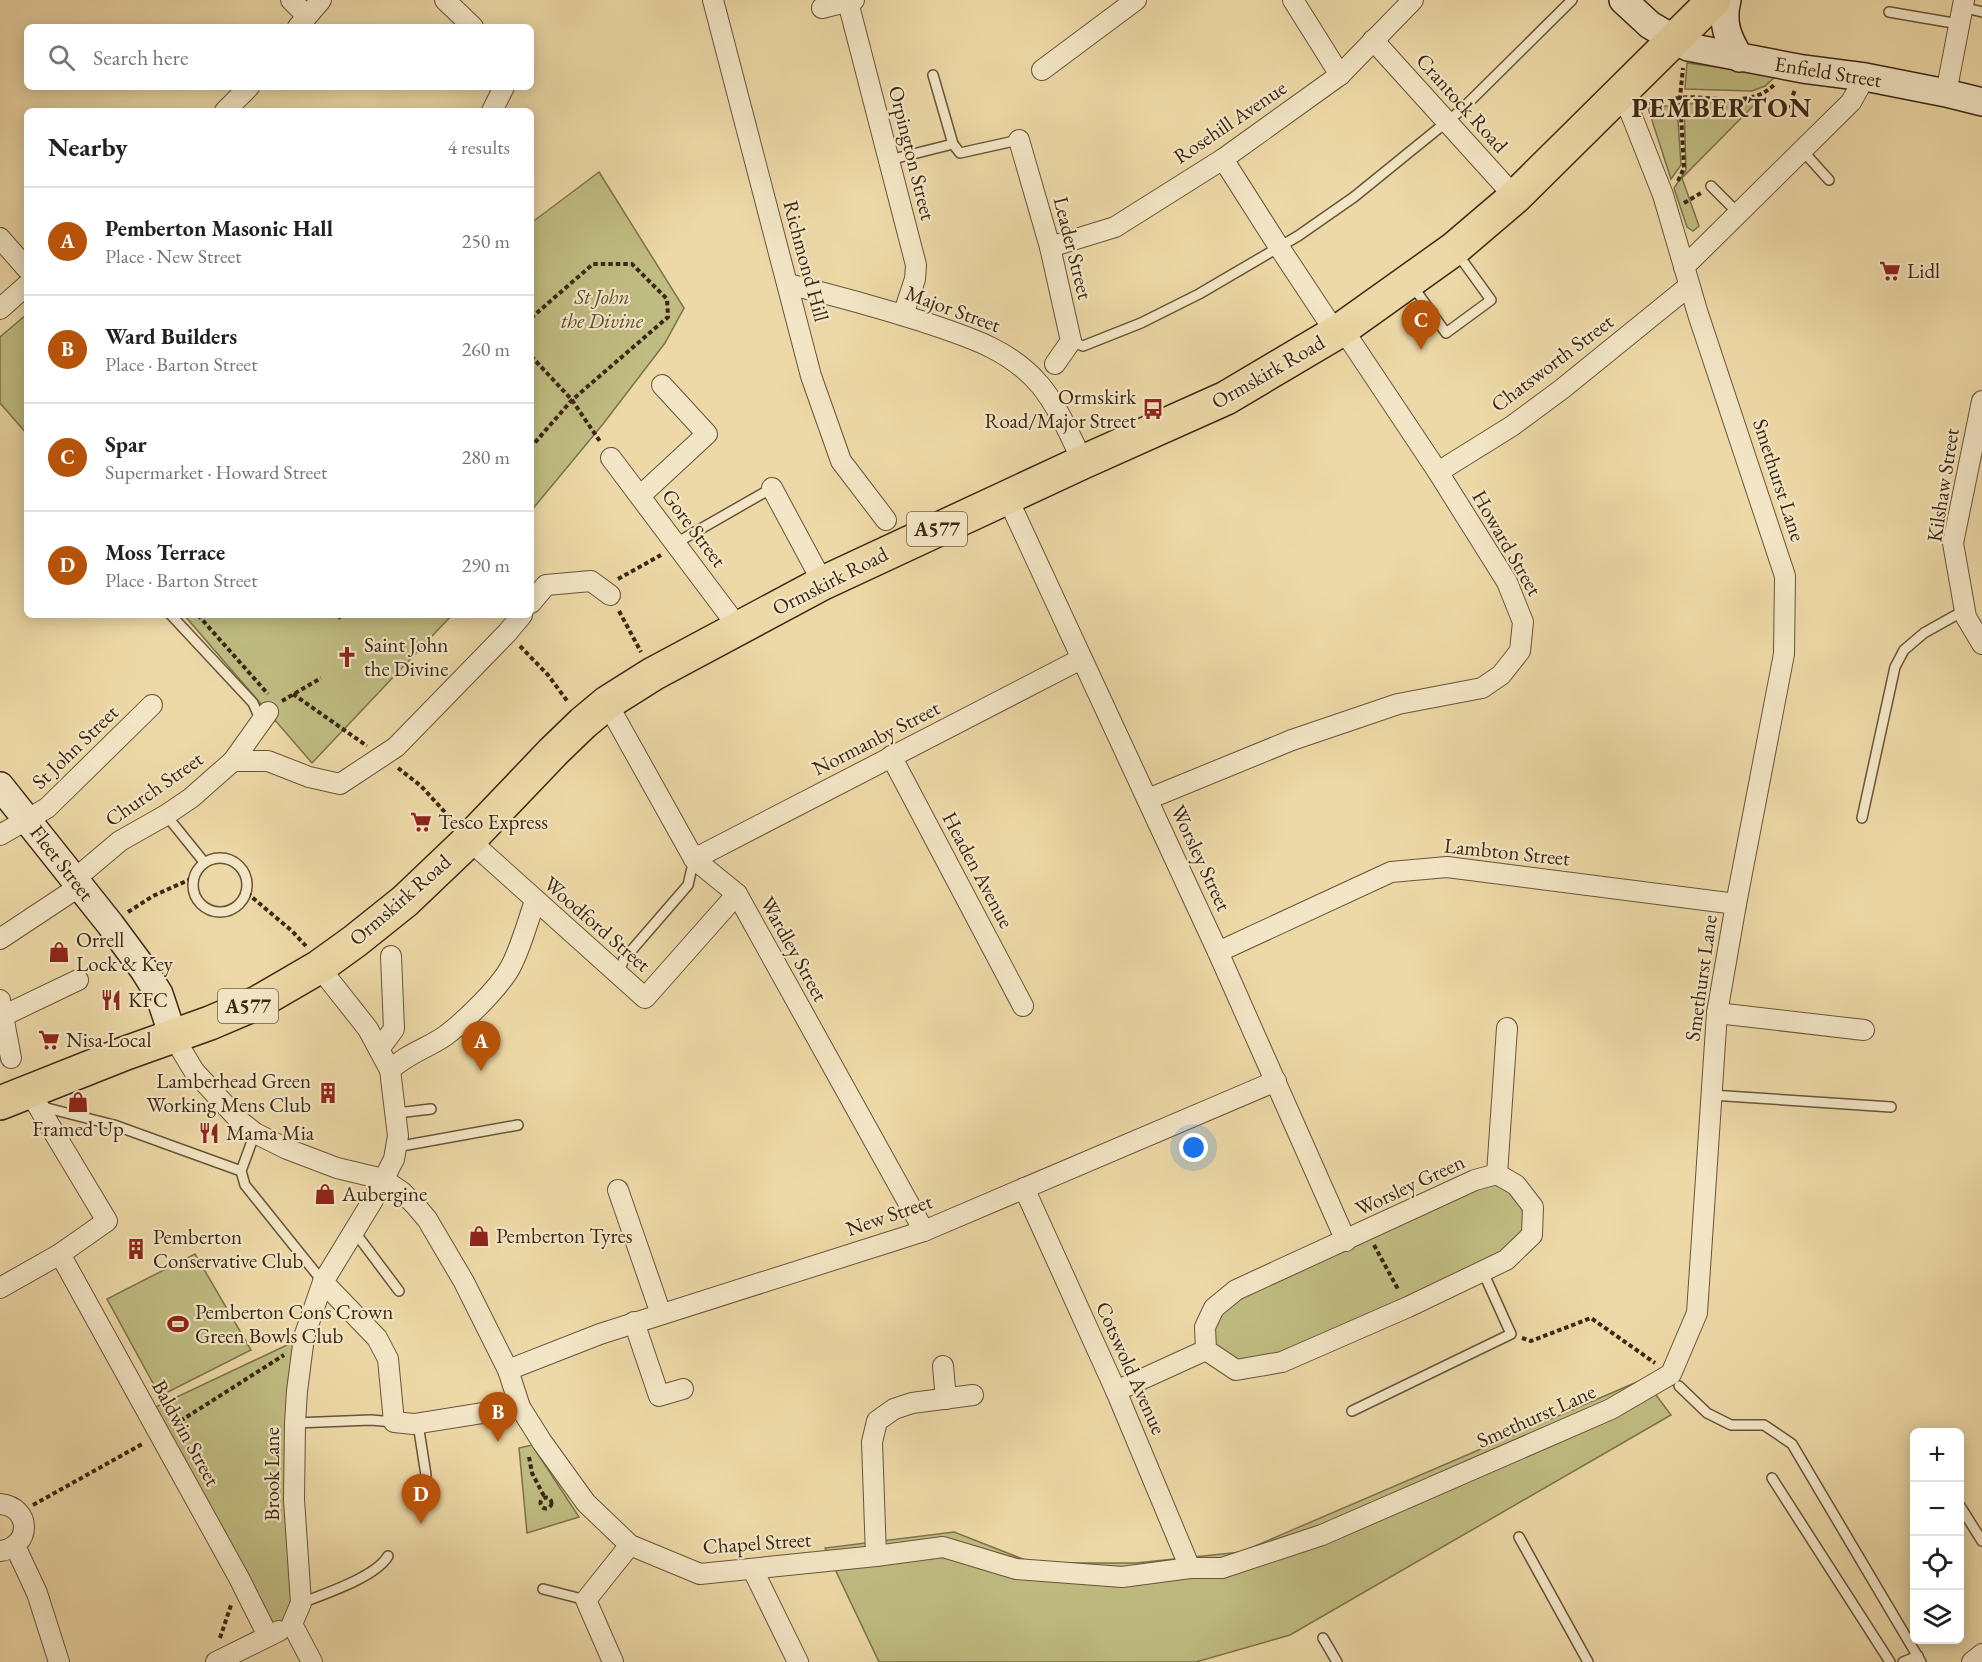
<!DOCTYPE html>
<meta charset="utf-8">
<style>
body{margin:0;font-family:"EB Garamond",serif;background:#f6f6f6;color:#202124}
.controls{position:absolute;right:18px;bottom:18px;display:grid;overflow:hidden;border-radius:9px;box-shadow:0 3px 15px #0003}
.controls button{width:54px;height:54px;display:grid;place-items:center;padding:0;border:0;border-bottom:2px solid #e0e0e0;background:#fff;color:#202124;font:30px sans-serif}
.you{position:absolute;left:1194px;top:1148px;width:21px;height:21px;margin:-15px;border:4px solid #fff;border-radius:50%;background:#1a73e8;box-shadow:0 0 0 9px #1a73e833}
.badge{display:grid;place-items:center;width:39px;height:39px;border-radius:50%;background:#b45309;color:#fff;font-size:20px;font-weight:700}
.pin{position:absolute;translate:-50% -50px;filter:drop-shadow(0 2px 3px #0008)}
.pin::after{content:'';position:absolute;top:32px;width:21px;height:18px;background:inherit;clip-path:polygon(0 0,100% 0,50% 100%)}
.list{margin:0;padding:0;list-style:none}
h2{display:flex;justify-content:space-between;align-items:center;height:78px;margin:0;padding:0 24px;font-size:26px}
h2 small{font-size:20px;font-weight:400;color:#757577}
.list li{display:grid;grid-template-columns:39px 1fr auto;gap:18px;align-items:center;box-sizing:border-box;height:108px;padding:0 24px;border-top:2px solid #e0e0e0}
.list b{display:block;font-size:22px;white-space:nowrap}
.list p{margin:0;font-size:20px;white-space:nowrap;color:#757577}
.list em{font-size:20px;font-style:normal;color:#757577}
.icon{flex:none;width:33px;height:33px;fill:none;stroke:currentColor;stroke-width:2;stroke-linecap:round;stroke-linejoin:round}
.map{position:relative;flex:none;width:1982px;height:1662px;overflow:hidden}
.search{position:absolute;background:#fff;box-shadow:0 3px 15px #0003;left:24px;top:24px;width:510px;height:66px;display:flex;align-items:center;gap:15px;box-sizing:border-box;padding:0 21px;border-radius:9px;color:#757577;font-size:22px}
.panel{position:absolute;background:#fff;box-shadow:0 3px 15px #0003;left:24px;top:108px;width:510px;height:510px;border-radius:9px}
.map>svg:first-child{display:block}
.green{fill:#c0bd82;stroke:#7e724b;stroke-width:1.5}
.lines{fill:none;stroke-linecap:round;stroke-linejoin:round}
.lane-casing{stroke:#685439;stroke-width:12}
.street-casing{stroke:#685439;stroke-width:22}
.secondary-casing{stroke:#3c2714;stroke-width:30}
.highway-casing{stroke:#3c2714;stroke-width:36}
.path{stroke:#3c2714;stroke-width:4;stroke-dasharray:4.5 3;stroke-linecap:butt}
.lane{stroke:#f3e6c6;stroke-width:9}
.street{stroke:#f3e6c6;stroke-width:20}
.secondary{stroke:#f3e6c6;stroke-width:27}
.highway{stroke:#edd9a7;stroke-width:33}
.labels{text-anchor:middle;stroke-width:4.5;stroke-linejoin:round;paint-order:stroke}
.shield{fill:#f3e6c6;stroke:#736049;stroke-width:1.5}
.shield-label{font-size:20px;font-weight:bold;fill:#3c2714}
.street-label{font-size:21px;fill:#3c2714;stroke:#f3e6c6}
.poi-label{font-size:21px;fill:#3c2714;stroke:#f3e6c6;text-anchor:start}
.park-label{font-size:21px;font-style:italic;fill:#5d4c30;stroke:#f3e6c6}
.district-label{font-size:27px;font-weight:bold;letter-spacing:1.5px;fill:#3c2714;stroke:#f3e6c6}
</style>
<div class="map">
<svg width="1982" height="1662" viewBox="0 0 1982 1662">
<rect width="100%" height="100%" fill="#edd9a7"/>
<filter id="stains"><feTurbulence type="fractalNoise" baseFrequency=".00333" numOctaves="4"/><feColorMatrix values="0 0 0 0 .2 0 0 0 0 .09 0 0 0 0 .02 0 0 0 .5 -.17"/></filter>
<radialGradient id="worn" r=".72"><stop offset=".6" stop-color="#630" stop-opacity="0"/><stop offset="1" stop-color="#630" stop-opacity=".3"/></radialGradient>
<!-- green -->
<g class="green">
<polygon points="1687,63 1777,75 1765,86 1752,91 1685,89"/>
<polygon points="1759,100 1682,178 1699,226 1693,231 1687,227 1674,188 1686,170 1684,104"/>
<polygon points="1677,105 1681,165 1671,179 1648,108"/>
<polygon points="599,172 684,308 665,343 603,424 531,511 531,223"/>
<polygon points="27,314 27,434 0,403 0,337"/>
<polygon points="184,615 452,615 312,763"/>
<polygon points="1475,1180 1516,1185 1532,1235 1506,1260 1236,1370 1206,1350 1214,1308"/>
<polygon points="195,1254 251,1350 160,1396 107,1299"/>
<polygon points="304,1337 292,1624 268,1636 147,1411"/>
<polygon points="1644,1379 1671,1415 1290,1635 1196,1662 879,1662 825,1548 954,1532 1033,1563 1136,1563 1241,1552"/>
<polygon points="532,1445 579,1517 527,1533 519,1448"/>
</g>
<g class="lines">
<defs>
<g id="lane">
<polyline points="1962,7 1982,12"/>
<polyline points="1889,12 1959,24"/>
<polyline points="933,75 953,144 960,153 1019,140"/>
<polyline points="1802,150 1829,180"/>
<polyline points="889,160 953,144"/>
<polyline points="1711,186 1739,214"/>
<polyline points="1412,285 1446,333 1491,300 1457,253"/>
<polyline points="1071,341 1083,346 1141,323 1199,294 1298,236 1354,197 1460,111 1572,0"/>
<polyline points="676,543 772,488"/>
<polyline points="171,615 253,703 261,721"/>
<polyline points="166,815 204,862"/>
<polyline points="1862,818 1895,667 1904,650 1924,633 1965,610"/>
<circle cx="220" cy="885" r="27"/>
<polyline points="618,974 624,959 688,885 694,859"/>
<polyline points="1711,1095 1891,1107"/>
<polyline points="39,1106 114,1125 241,1171"/>
<polyline points="397,1113 431,1109"/>
<polyline points="255,1133 241,1171 245,1185 323,1282"/>
<polyline points="396,1147 518,1125"/>
<polyline points="354,1231 399,1291"/>
<polyline points="1679,1386 1707,1413 1731,1425 1764,1425 1792,1444 1921,1662"/>
<polyline points="1352,1411 1511,1334 1483,1272"/>
<polyline points="295,1423 371,1420 394,1422"/>
<polyline points="418,1424 426,1475"/>
<polyline points="1772,1478 1890,1662"/>
<polyline points="1960,1506 1982,1541"/>
<polyline points="1519,1537 1588,1662"/>
<polyline points="543,1589 586,1600"/>
<path d="M301,1603C324,1594 376,1577 388,1556"/>
<polyline points="1323,1638 1337,1662"/>
<polyline points="1903,1662 1918,1656"/>
</g>
<g id="street">
<polyline points="291,0 307,16"/>
<polyline points="445,0 473,27"/>
<polyline points="713,0 811,376 841,461 886,520"/>
<polyline points="1293,0 1340,75"/>
<polyline points="848,2 916,265 915,279 903,315"/>
<polyline points="822,8 854,0"/>
<polyline points="298,27 321,0"/>
<polyline points="1373,40 1515,197"/>
<polyline points="1042,70 1136,0"/>
<polyline points="1946,93 1964,0"/>
<polyline points="225,111 249,87"/>
<polyline points="492,111 504,87"/>
<polyline points="1019,140 1050,247 1071,341 1055,364"/>
<polyline points="0,238 27,269"/>
<polyline points="1050,247 1115,227 1223,159 1340,75 1413,0"/>
<polyline points="1684,267 1851,102 1865,77"/>
<path d="M788,284C833,295 877,307 921,321C965,336 1009,348 1040,385C1059,408 1070,436 1083,462"/>
<polyline points="0,309 27,285"/>
<polyline points="1982,401 1953,543 1966,617 1982,644"/>
<polyline points="611,458 738,627"/>
<polyline points="1438,472 1512,426 1562,389 1689,286"/>
<polyline points="772,488 823,583"/>
<polyline points="640,496 707,434 662,385"/>
<polyline points="1007,497 1218,952 1346,1241"/>
<polyline points="531,603 546,585 591,581 610,595"/>
<polyline points="607,703 694,859 737,894 924,1231"/>
<polyline points="891,756 1023,1006"/>
<polyline points="233,761 268,712"/>
<polyline points="1148,799 1292,740 1398,704 1482,688 1501,675 1520,651 1523,622 1507,582 1438,472 1350,340 1328,321 1279,247 1223,159"/>
<polyline points="0,835 47,808 152,705"/>
<polyline points="469,840 645,998 737,894"/>
<polyline points="694,859 1081,659"/>
<polyline points="75,879 120,841 166,815 191,798 233,761 268,761 309,777 340,784 396,747 507,633 522,615"/>
<polyline points="0,939 80,886"/>
<polyline points="1218,952 1391,872 1447,867 1736,904"/>
<polyline points="0,1000 11,1058"/>
<polyline points="1717,1013 1864,1030"/>
<polyline points="3,1016 78,980"/>
<polyline points="173,1036 194,1071 241,1122 255,1133 287,1149 337,1168 383,1179 402,1192 415,1205 427,1219 464,1282 508,1370 520,1407 542,1442 586,1503 630,1545 700,1574 876,1556 943,1547 1016,1569 1122,1577 1190,1568 1222,1568 1322,1535 1611,1409 1671,1374 1697,1313 1717,1013 1736,904 1784,654 1785,576 1698,314 1663,195 1631,114 1627,107 1617,98"/>
<polyline points="380,1048 394,1029 391,956"/>
<path d="M390,1070C408,1053 426,1049 445,1036C465,1021 503,985 513,962C522,943 528,921 535,901"/>
<polyline points="1497,1174 1507,1028"/>
<polyline points="1024,1188 1116,1391 1190,1568"/>
<polyline points="618,1190 661,1314"/>
<polyline points="60,1254 239,1578 268,1636"/>
<polyline points="323,1282 377,1338 388,1359 394,1422 414,1424 520,1407"/>
<polyline points="0,1288 60,1254 107,1221 29,1091"/>
<polyline points="634,1322 659,1396 683,1389"/>
<polyline points="943,1366 946,1399"/>
<polyline points="508,1370 600,1334 924,1231 1276,1081"/>
<polyline points="1116,1391 1206,1350 1236,1370 1282,1362 1408,1307 1506,1260 1532,1235 1533,1207 1516,1185 1497,1174 1475,1180 1236,1290 1214,1308 1205,1327 1206,1350"/>
<path d="M0,1504C32,1507 32,1547 0,1551"/>
<polyline points="15,1546 37,1593 59,1662"/>
<polyline points="876,1556 872,1442 877,1421 894,1409 912,1403 973,1395"/>
<polyline points="753,1570 798,1662"/>
<polyline points="216,1662 279,1631"/>
<polyline points="312,1662 292,1624 301,1603 294,1500 295,1423 297,1391 304,1337 323,1282 373,1200 394,1159 398,1136 390,1070 368,1029 319,967"/>
<polyline points="613,1662 586,1600 630,1545"/>
<polyline points="1972,1662 1982,1654"/>
</g>
<g id="secondary">
<polyline points="1623,0 1650,25 1688,47 1803,69 1865,77 1946,93 1982,102"/>
<path d="M1727,0C1721,23 1728,39 1740,58"/>
<polyline points="0,786 110,924 144,970 159,994 173,1036"/>
</g>
<polyline id="highway" points="0,1103 126,1053 210,1023 257,1003 319,967 355,941 405,901 469,840 553,752 583,723 607,703 653,674 823,583 1083,462 1226,398 1339,331 1454,249 1515,197 1714,0"/>
</defs>
<!-- lane casing -->
<use href="#lane" class="lane-casing"/>
<!-- street casing -->
<use href="#street" class="street-casing"/>
<!-- secondary casing -->
<use href="#secondary" class="secondary-casing"/>
<!-- highway casing -->
<use href="#highway" class="highway-casing"/>
<!-- path -->
<g class="path">
<path d="M1646,104C1657,102 1668,99 1679,98C1711,94 1748,110 1774,85"/>
<polyline points="1787,109 1795,90"/>
<polyline points="1678,181 1684,168 1680,97 1683,68"/>
<polyline points="1684,203 1701,193"/>
<polyline points="531,318 593,264 632,264 667,299 668,317 572,400 531,447"/>
<polyline points="531,356 572,400 601,443"/>
<polyline points="618,579 661,555"/>
<polyline points="619,611 641,652"/>
<polyline points="198,615 268,694"/>
<polyline points="338,615 342,620"/>
<polyline points="520,646 548,675 568,702"/>
<polyline points="293,694 367,746"/>
<polyline points="282,701 321,678"/>
<polyline points="398,768 421,786 453,821"/>
<polyline points="247,893 292,931 306,946"/>
<polyline points="128,912 153,896 193,878"/>
<polyline points="1374,1245 1399,1291"/>
<polyline points="1522,1338 1531,1341 1591,1318 1655,1363"/>
<polyline points="174,1425 284,1355"/>
<polyline points="529,1457 532,1473 545,1498"/>
<circle cx="546" cy="1503" r="5.5"/>
<polyline points="33,1505 144,1443"/>
<polyline points="220,1638 231,1605"/>
</g>
<!-- lane -->
<use href="#lane" class="lane"/>
<!-- street -->
<use href="#street" class="street"/>
<!-- secondary -->
<use href="#secondary" class="secondary"/>
<!-- highway -->
<use href="#highway" class="highway"/>
</g>
<!-- icons -->
<defs>
<symbol id="supermarket-bare" viewBox="-9 -9 18 18"><path d="M-6-5.5h2.5l.6 2H6L4.5 2H-2.5L-4.4-4H-6ZM-1.5 3.2a1.3 1.3 0 1 0 .1 0ZM3 3.2a1.3 1.3 0 1 0 .1 0Z" fill="#8f2418" stroke="#f3e6c6" stroke-width="2.5" paint-order="stroke"/></symbol>
<symbol id="bus-bare" viewBox="-9 -9 18 18"><path d="M-5-6H5V4H4V6H2V4H-2V6H-4V4H-5ZM-3.5-4V0h7V-4ZM-3.5 1.2v1.5H-2V1.2ZM2 1.2v1.5H3.5V1.2Z" fill="#8f2418" stroke="#f3e6c6" stroke-width="2.5" paint-order="stroke"/></symbol>
<symbol id="church-bare" viewBox="-9 -9 18 18"><path d="M-1.2-6h2.4v3.5h3.3v2.4h-3.3V6h-2.4V-.1h-3.3v-2.4h3.3Z" fill="#8f2418" stroke="#f3e6c6" stroke-width="2.5" paint-order="stroke"/></symbol>
<symbol id="shop-bare" viewBox="-9 -9 18 18"><path d="M-5-2.5h2.3a2.7 3.5 0 0 1 5.4 0H5L5.5 6h-11ZM-1.5-2.5h3a1.5 2.3 0 0 0-3 0Z" fill="#8f2418" stroke="#f3e6c6" stroke-width="2.5" paint-order="stroke"/></symbol>
<symbol id="restaurant-bare" viewBox="-9 -9 18 18"><path d="M-5-6h1v4h1v-4h1v4h1v-4h1v5L-1.5 .5V6h-2V.5L-5-1ZM5-6V6H3V1.5H1.5Q1.5-4 5-6Z" fill="#8f2418" stroke="#f3e6c6" stroke-width="2.5" paint-order="stroke"/></symbol>
<symbol id="building-bare" viewBox="-9 -9 18 18"><path d="M-4-6H4V6H1V3H-1V6H-4ZM-2.5-4.3h1.7v1.8h-1.7ZM.8-4.3h1.7v1.8H.8ZM-2.5-1h1.7V.8h-1.7ZM.8-1h1.7V.8H.8Z" fill="#8f2418" stroke="#f3e6c6" stroke-width="2.5" paint-order="stroke"/></symbol>
<symbol id="stadium-bare" viewBox="-9 -9 18 18"><path d="M0-5a6.5 5 0 1 0 0 10a6.5 5 0 1 0 0-10ZM-3.5-1.8h7v3.6h-7Z" fill="#8f2418" stroke="#f3e6c6" stroke-width="2.5" paint-order="stroke"/></symbol>
</defs>
<g fill-rule="evenodd">
<use href="#supermarket-bare" x="1875" y="256" width="30" height="30"/>
<use href="#bus-bare" x="1138" y="394" width="30" height="30"/>
<use href="#church-bare" x="332" y="642" width="30" height="30"/>
<use href="#supermarket-bare" x="406" y="807" width="30" height="30"/>
<use href="#shop-bare" x="44" y="937" width="30" height="30"/>
<use href="#restaurant-bare" x="96" y="985" width="30" height="30"/>
<use href="#supermarket-bare" x="34" y="1025" width="30" height="30"/>
<use href="#building-bare" x="313" y="1078" width="30" height="30"/>
<use href="#shop-bare" x="63" y="1087" width="30" height="30"/>
<use href="#restaurant-bare" x="194" y="1118" width="30" height="30"/>
<use href="#shop-bare" x="310" y="1179" width="30" height="30"/>
<use href="#shop-bare" x="464" y="1221" width="30" height="30"/>
<use href="#building-bare" x="121" y="1234" width="30" height="30"/>
<use href="#stadium-bare" x="163" y="1309" width="30" height="30"/>
</g>
<g class="labels">
<!-- shield labels -->
<g class="shield">
<rect x="907" y="512" width="60" height="34" rx="4.5"/>
<rect x="218" y="989" width="60" height="34" rx="4.5"/>
</g>
<g class="shield-label">
<text x="937" y="536">A577</text>
<text x="248" y="1013">A577</text>
</g>
<!-- street labels -->
<g class="street-label">
<text transform="translate(1828 72) rotate(9)" y="7">Enfield Street</text>
<text transform="translate(1462 103) rotate(48)" y="7">Crantock Road</text>
<text transform="translate(1230 122) rotate(-34)" y="7">Rosehill Avenue</text>
<text transform="translate(912 153) rotate(76)" y="7">Orpington Street</text>
<text transform="translate(1073 248) rotate(76)" y="7">Leader Street</text>
<text transform="translate(806 261) rotate(75)" y="7">Richmond Hill</text>
<text transform="translate(953 309) rotate(20)" y="7">Major Street</text>
<text transform="translate(1552 363) rotate(-37)" y="7">Chatsworth Street</text>
<text transform="translate(1268 372) rotate(-30)" y="7">Ormskirk Road</text>
<text transform="translate(1779 480) rotate(72)" y="7">Smethurst Lane</text>
<text transform="translate(1943 485) rotate(-81)" y="7">Kilshaw Street</text>
<text transform="translate(694 528) rotate(53)" y="7">Gore Street</text>
<text transform="translate(1507 543) rotate(60)" y="7">Howard Street</text>
<text transform="translate(830 581) rotate(-27)" y="7">Ormskirk Road</text>
<text transform="translate(876 738) rotate(-27)" y="7">Normanby Street</text>
<text transform="translate(75 747) rotate(-44)" y="7">St John Street</text>
<text transform="translate(154 789) rotate(-35)" y="7">Church Street</text>
<text transform="translate(1507 852) rotate(6)" y="7">Lambton Street</text>
<text transform="translate(1201 858) rotate(65)" y="7">Worsley Street</text>
<text transform="translate(62 863) rotate(52)" y="7">Fleet Street</text>
<text transform="translate(978 870) rotate(62)" y="7">Headen Avenue</text>
<text transform="translate(400 900) rotate(-41)" y="7">Ormskirk Road</text>
<text transform="translate(597 924) rotate(41)" y="7">Woodford Street</text>
<text transform="translate(794 949) rotate(61)" y="7">Wardley Street</text>
<text transform="translate(1701 978) rotate(-82)" y="7">Smethurst Lane</text>
<text transform="translate(1410 1185) rotate(-25)" y="7">Worsley Green</text>
<text transform="translate(889 1215) rotate(-19)" y="7">New Street</text>
<text transform="translate(1131 1368) rotate(66)" y="7">Cotswold Avenue</text>
<text transform="translate(1536 1416) rotate(-24)" y="7">Smethurst Lane</text>
<text transform="translate(186 1433) rotate(61)" y="7">Baldwin Street</text>
<text transform="translate(272 1474) rotate(-90)" y="7">Brook Lane</text>
<text transform="translate(757 1543) rotate(-4)" y="7">Chapel Street</text>
</g>
<!-- poi labels -->
<g class="poi-label">
<text x="1907" y="278">Lidl</text>
<text x="1136" y="404" text-anchor="end">Ormskirk<tspan x="1136" dy="24">Road/Major Street</tspan></text>
<text x="364" y="652">Saint John<tspan x="364" dy="24">the Divine</tspan></text>
<text x="438" y="829">Tesco Express</text>
<text x="76" y="947">Orrell<tspan x="76" dy="24">Lock &amp; Key</tspan></text>
<text x="128" y="1007">KFC</text>
<text x="66" y="1047">Nisa Local</text>
<text x="311" y="1088" text-anchor="end">Lamberhead Green<tspan x="311" dy="24">Working Mens Club</tspan></text>
<text x="78" y="1136" text-anchor="middle">Framed Up</text>
<text x="226" y="1140">Mama Mia</text>
<text x="342" y="1201">Aubergine</text>
<text x="496" y="1243">Pemberton Tyres</text>
<text x="153" y="1244">Pemberton<tspan x="153" dy="24">Conservative Club</tspan></text>
<text x="195" y="1319">Pemberton Cons Crown<tspan x="195" dy="24">Green Bowls Club</tspan></text>
</g>
<!-- park labels -->
<g class="park-label">
<text x="602" y="304">St John<tspan x="602" dy="24">the Divine</tspan></text>
</g>
<!-- district labels -->
<g class="district-label">
<text x="1722" y="117">PEMBERTON</text>
</g>
</g>
<rect width="100%" height="100%" filter="url(#stains)"/>
<rect width="100%" height="100%" fill="url(#worn)"/>
</svg>
<div class="controls">
<button>+</button>
<button>−</button>
<button><svg class="icon" aria-label="locate" viewBox="0 0 24 24"><circle cx="12" cy="12" r="6"/><path d="M12 2v4M12 18v4M2 12h4M18 12h4"/></svg></button>
<button><svg class="icon" aria-label="layers" viewBox="0 0 24 24"><path d="M12 4l9 5-9 5-9-5zM3 14l9 5 9-5"/></svg></button>
</div>
<div class="you"></div>
<div class="pin badge" style="left:481px;top:1071px">A</div>
<div class="pin badge" style="left:498px;top:1442px">B</div>
<div class="pin badge" style="left:1421px;top:350px">C</div>
<div class="pin badge" style="left:421px;top:1524px">D</div>
<div class="search"><svg class="icon" aria-label="search" viewBox="0 0 24 24"><circle cx="10" cy="10" r="6"/><path d="M15 15l6 6"/></svg>Search here</div>
<section class="panel">
<h2>Nearby<small>4 results</small></h2>
<ul class="list">
<li><span class="badge">A</span><div><b>Pemberton Masonic Hall</b><p>Place · New Street</p></div><em>250 m</em></li>
<li><span class="badge">B</span><div><b>Ward Builders</b><p>Place · Barton Street</p></div><em>260 m</em></li>
<li><span class="badge">C</span><div><b>Spar</b><p>Supermarket · Howard Street</p></div><em>280 m</em></li>
<li><span class="badge">D</span><div><b>Moss Terrace</b><p>Place · Barton Street</p></div><em>290 m</em></li>
</ul>
</section>
</div>
